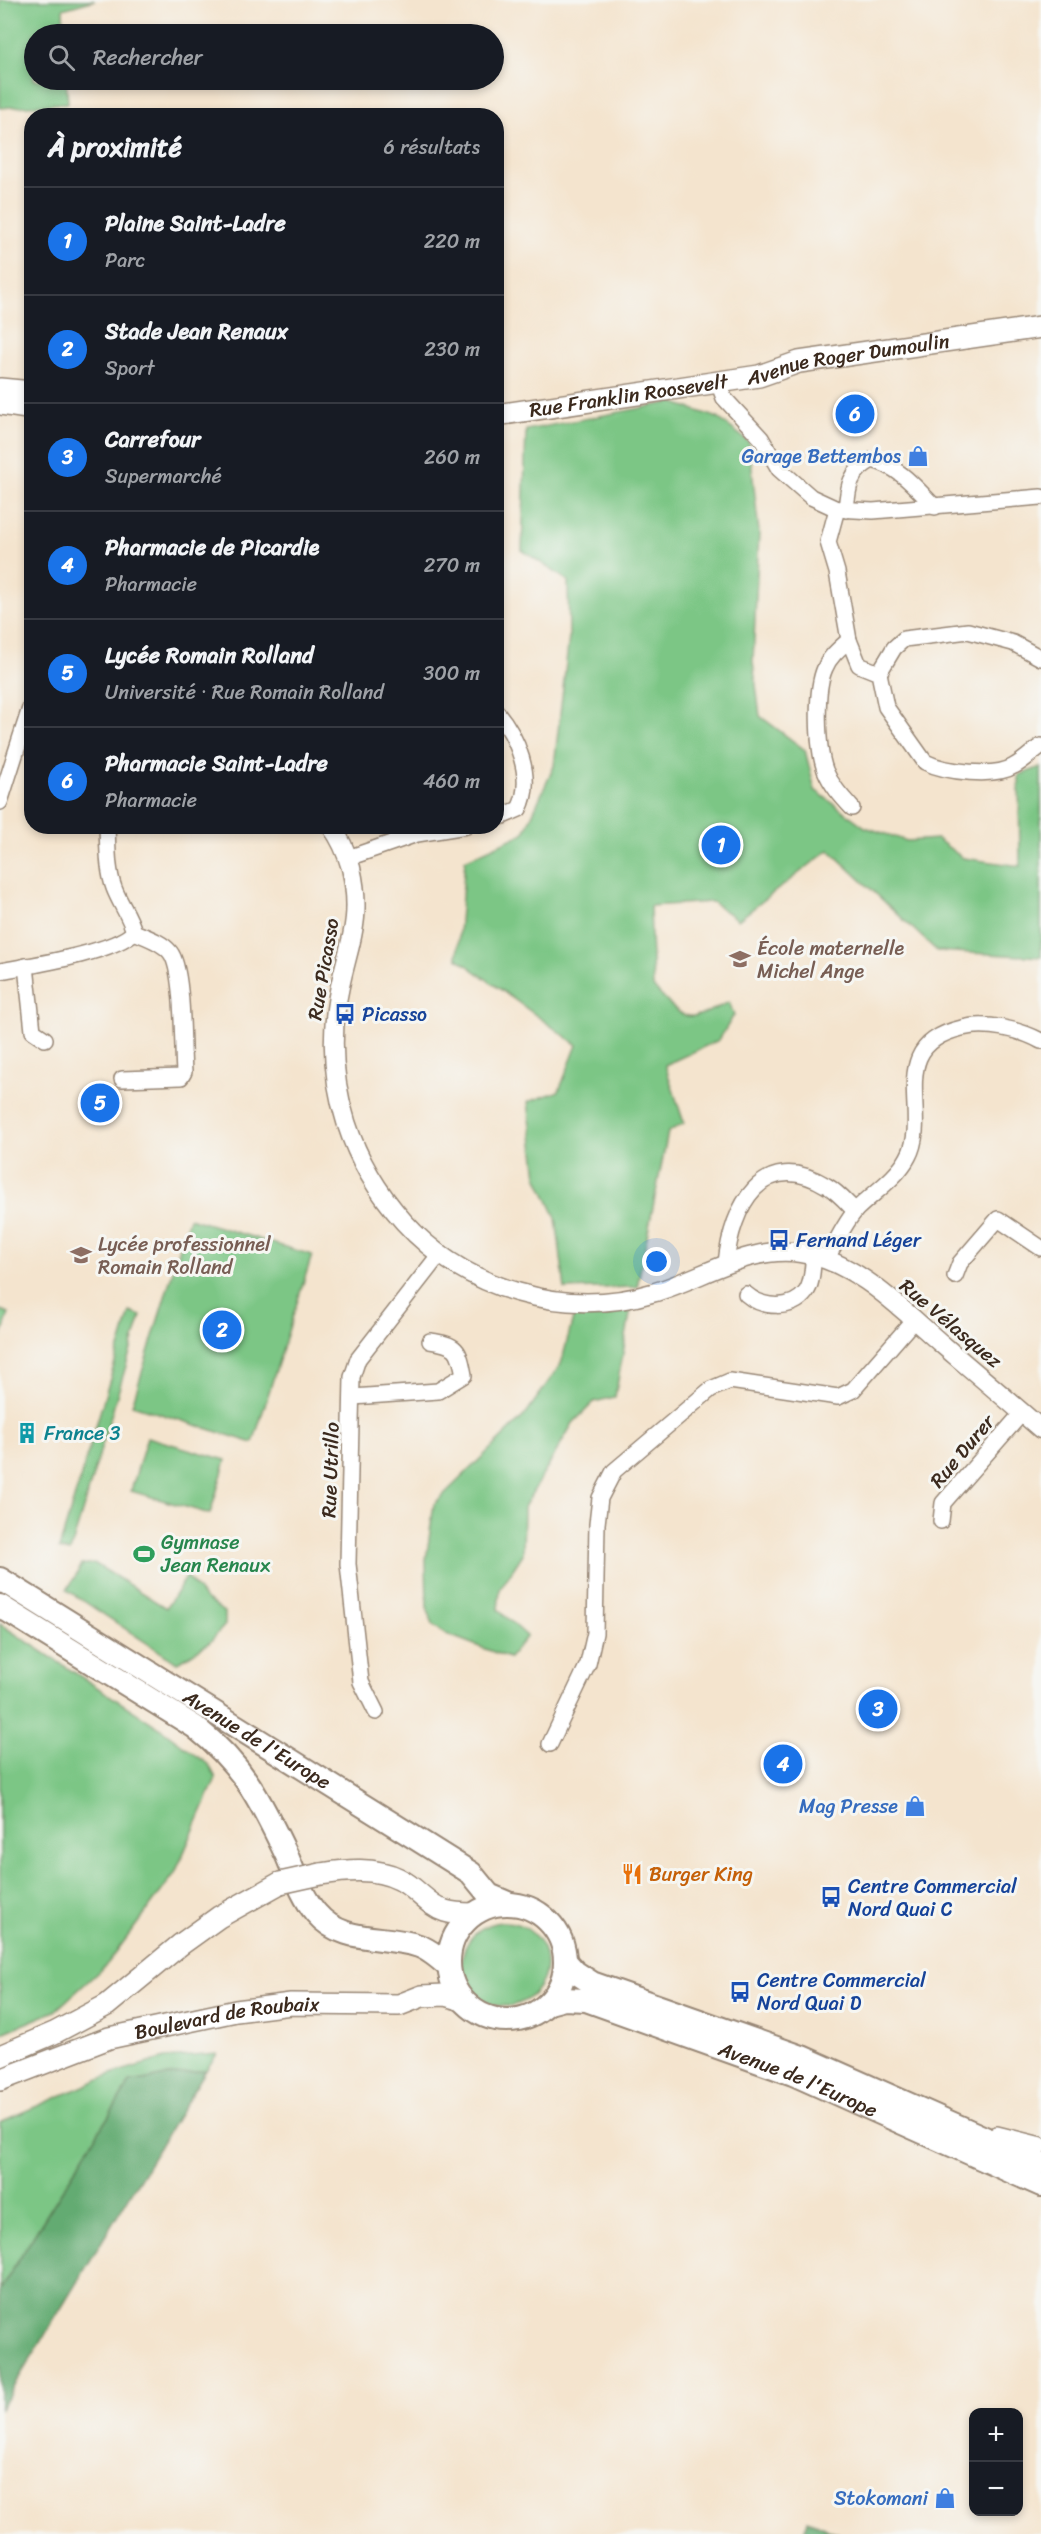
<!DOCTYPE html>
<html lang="fr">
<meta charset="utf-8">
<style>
body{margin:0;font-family:Sriracha,sans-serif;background:#20242c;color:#f1f3f6}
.controls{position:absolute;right:18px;bottom:18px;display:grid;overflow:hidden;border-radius:12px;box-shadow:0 3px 9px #0003}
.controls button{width:54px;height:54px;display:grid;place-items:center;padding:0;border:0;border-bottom:2px solid #363941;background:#171b24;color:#f1f3f6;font:30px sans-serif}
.you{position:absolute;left:657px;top:1262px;width:21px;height:21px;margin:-15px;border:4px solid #fff;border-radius:50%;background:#1a73e8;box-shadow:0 0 0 9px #1a73e833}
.badge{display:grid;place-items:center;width:39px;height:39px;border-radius:50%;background:#1a73e8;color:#fff;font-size:20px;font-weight:700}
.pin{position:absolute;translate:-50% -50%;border:3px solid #fff;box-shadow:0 2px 6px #0006}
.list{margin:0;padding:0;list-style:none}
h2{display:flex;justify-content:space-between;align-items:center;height:78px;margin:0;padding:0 24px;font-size:26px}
h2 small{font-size:20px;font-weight:400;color:#9ea1a6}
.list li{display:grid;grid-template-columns:39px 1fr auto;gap:18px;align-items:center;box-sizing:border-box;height:108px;padding:0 24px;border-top:2px solid #363941}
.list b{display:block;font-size:22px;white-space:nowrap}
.list p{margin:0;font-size:20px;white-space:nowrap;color:#9ea1a6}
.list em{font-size:20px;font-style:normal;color:#9ea1a6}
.icon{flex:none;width:33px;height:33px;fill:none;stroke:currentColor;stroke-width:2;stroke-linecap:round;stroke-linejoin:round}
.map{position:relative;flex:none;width:1041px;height:2534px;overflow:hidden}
.search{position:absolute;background:#171b24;box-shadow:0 3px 9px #0003;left:24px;top:24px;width:480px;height:66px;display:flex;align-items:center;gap:15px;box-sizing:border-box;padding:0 21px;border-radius:33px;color:#9ea1a6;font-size:22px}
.panel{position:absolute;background:#171b24;box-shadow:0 3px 9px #0003;left:24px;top:108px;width:480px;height:726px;border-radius:24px}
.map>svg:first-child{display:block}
.green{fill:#7bc685;stroke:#5b7852;stroke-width:1.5}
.forest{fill:#64ab72;stroke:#506a48;stroke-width:1.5}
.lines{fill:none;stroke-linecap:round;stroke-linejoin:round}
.minor-casing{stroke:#988776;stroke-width:18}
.tertiary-casing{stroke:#988776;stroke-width:21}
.secondary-casing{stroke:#988776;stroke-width:24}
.primary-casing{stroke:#988776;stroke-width:26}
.minor{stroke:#fff;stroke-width:15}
.tertiary{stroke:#fff;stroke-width:18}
.secondary{stroke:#fff;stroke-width:21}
.primary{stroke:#fff;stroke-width:22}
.secondary-bridge-casing{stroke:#988776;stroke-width:24;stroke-linecap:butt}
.secondary-bridge{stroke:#fff;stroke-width:21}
.labels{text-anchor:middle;stroke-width:6;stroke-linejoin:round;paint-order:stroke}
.street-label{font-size:20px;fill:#3b2a1e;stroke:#f6f6f2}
.shop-label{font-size:20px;fill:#366cbe;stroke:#f6f6f2;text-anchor:end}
.education-label{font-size:20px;fill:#785e54;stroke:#f6f6f2;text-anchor:start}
.transit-label{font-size:20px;fill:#164399;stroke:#f6f6f2;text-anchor:start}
.culture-label{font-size:20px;fill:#0d838f;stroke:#f6f6f2;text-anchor:start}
.leisure-label{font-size:20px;fill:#27864d;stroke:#f6f6f2;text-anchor:start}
.food-label{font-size:20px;fill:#c56008;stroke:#f6f6f2;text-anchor:start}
</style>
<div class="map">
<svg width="1041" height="2534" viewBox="0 0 1041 2534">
<rect width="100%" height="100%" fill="#f6f6f2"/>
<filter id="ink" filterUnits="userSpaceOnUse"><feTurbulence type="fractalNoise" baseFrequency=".0167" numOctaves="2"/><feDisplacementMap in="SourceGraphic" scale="12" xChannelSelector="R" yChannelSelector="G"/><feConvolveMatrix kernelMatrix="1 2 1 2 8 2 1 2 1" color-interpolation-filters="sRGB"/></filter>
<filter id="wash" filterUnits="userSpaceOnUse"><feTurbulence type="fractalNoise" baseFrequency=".008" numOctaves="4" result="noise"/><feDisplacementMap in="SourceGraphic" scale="24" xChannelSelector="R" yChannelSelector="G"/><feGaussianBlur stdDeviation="1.35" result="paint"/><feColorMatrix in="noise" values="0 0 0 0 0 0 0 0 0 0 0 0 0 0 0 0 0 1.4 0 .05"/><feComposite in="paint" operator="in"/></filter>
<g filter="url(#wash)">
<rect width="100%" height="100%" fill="#f4e4ce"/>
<!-- green -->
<g class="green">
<polygon points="0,0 95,0 63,9 64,34 34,34 34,80 66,80 68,103 0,108"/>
<path d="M672,402L718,418L749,442L759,532L753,662L760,716L805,750L815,790L865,827L907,841L937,839L963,858L1020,866L1019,775L1041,767V957L937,951L829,850L738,920L712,902L650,906L653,987C686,1022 685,1024 729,1002L734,1015L719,1040L665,1065L684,1123L668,1132L637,1287L565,1289L556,1218L537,1176L528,1102L559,1091L577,1045L457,958L465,860L524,833L554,766L569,637L568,581L522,550L526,430Z"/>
<polygon points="189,1218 312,1255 253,1443 132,1405"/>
<polygon points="631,1309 615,1397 594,1402 573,1423 524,1507 523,1554 500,1589 498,1610 527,1636 509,1658 446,1634 433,1625 427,1607 426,1560 434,1504 525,1415 561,1364 575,1311"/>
<polygon points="0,1310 9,1313 0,1341"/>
<polygon points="130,1312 141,1316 70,1552 59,1549"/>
<polygon points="147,1437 226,1460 210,1514 131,1491"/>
<polygon points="94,1563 166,1608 187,1576 204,1598 225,1613 225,1625 209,1643 177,1663 67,1590 82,1565"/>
<polygon points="0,1624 160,1728 209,1765 216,1778 175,1873 108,1963 55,2011 0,2034"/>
<circle cx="504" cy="1964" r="42"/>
<polygon points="217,2054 206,2070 130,2082 0,2290 0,2122 114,2073 165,2058"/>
</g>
<!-- forest -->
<g class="forest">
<polygon points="206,2070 0,2409 0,2290 130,2082"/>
<polygon points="808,2520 839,2534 804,2534"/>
</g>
</g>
<g filter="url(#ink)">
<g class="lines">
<defs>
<g id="minor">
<polyline points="718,382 724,398 761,438 779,469 811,497 837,509 873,511 1041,497"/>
<path d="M837,509L828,542L837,572L849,640L859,665L879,673L886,707L925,762C945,772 995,778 1014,766C1024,761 1032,752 1041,746"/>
<path d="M846,510C848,487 849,472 872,460C899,466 916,488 935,507"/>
<path d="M849,640C840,648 830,656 825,668C815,690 817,747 825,770C831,785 841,796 852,808"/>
<polyline points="879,673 894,648 904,639 968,631 1013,643 1041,658"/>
<path d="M496,711C517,736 535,778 519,809L496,819"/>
<polyline points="0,802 32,702"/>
<path d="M107,826C108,847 107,869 114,888C120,904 130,916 134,932C146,937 162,942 170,952C184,969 182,1047 184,1072L181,1077L122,1079"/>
<polyline points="348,858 417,834 466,826"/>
<polyline points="26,966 33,1031 45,1039"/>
<path d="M0,971C32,965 113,953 134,932"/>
<path d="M826,1260C836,1243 844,1223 857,1209C873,1193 897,1178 908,1157C932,1114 883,1046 962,1028C986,1022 1019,1029 1041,1041"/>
<path d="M726,1263C732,1207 762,1147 827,1186C838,1192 847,1203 855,1211"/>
<polyline points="955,1276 960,1263 998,1219 1041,1248"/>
<path d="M746,1294C762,1308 792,1311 806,1292C813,1283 812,1267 814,1256"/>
<path d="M353,1397L438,1391L464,1375C459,1348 457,1345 430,1341"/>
<polyline points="941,1521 943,1503 1022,1413"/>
<polyline points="376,1712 361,1682 348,1564 352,1377 358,1359 439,1255"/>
<polyline points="550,1744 588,1664 595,1633 597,1524 600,1498 614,1471 711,1389 730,1381 838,1397 853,1390 914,1320"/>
<polyline points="997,2134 1041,2145"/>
</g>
<path id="tertiary" d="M331,826C340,838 347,854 351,868C365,928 343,953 336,1009C326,1088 351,1163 404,1222C464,1289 565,1319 652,1293C702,1279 747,1245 801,1253C857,1261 903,1311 944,1346C977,1374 1009,1401 1041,1429"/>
<g id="secondary">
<polyline points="0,389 32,392"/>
<polyline points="0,404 32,409"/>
<path id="s1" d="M496,415L759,376L799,362L1041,327"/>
<path d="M321,1874C346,1870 375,1867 399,1879C416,1887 427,1905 445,1911C454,1914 464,1914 473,1914"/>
<polyline points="0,2056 54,2033 107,2005 180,1945 219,1917 280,1883"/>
<path id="s2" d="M0,2080L109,2038L236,2011L291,2004L399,2005L422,1996L445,1995L462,2000"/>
</g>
<g id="primary">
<path id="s3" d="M0,1579L420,1841L471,1873L489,1895L510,1904"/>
<path d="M0,1606L195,1727C244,1766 261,1801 287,1856C295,1875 303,1898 316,1913C343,1945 384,1934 419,1946C430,1950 440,1959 449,1967"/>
<circle cx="507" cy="1962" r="58"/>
<polyline points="565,1961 575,1972 592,1983 802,2057 1041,2163"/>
<path id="s4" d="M549,2003L564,1999L586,2000L793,2074L1041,2185"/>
</g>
</defs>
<!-- minor casing -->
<use href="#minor" class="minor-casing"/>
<!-- tertiary casing -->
<use href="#tertiary" class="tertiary-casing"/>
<!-- secondary casing -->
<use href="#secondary" class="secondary-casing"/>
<!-- primary casing -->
<use href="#primary" class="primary-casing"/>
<!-- minor -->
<use href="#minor" class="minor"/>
<!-- tertiary -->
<use href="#tertiary" class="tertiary"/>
<!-- secondary -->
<use href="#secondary" class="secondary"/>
<!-- primary -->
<use href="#primary" class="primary"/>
<defs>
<polyline id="secondary-bridge" points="280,1883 321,1874"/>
</defs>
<!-- secondary-bridge casing -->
<use href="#secondary-bridge" class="secondary-bridge-casing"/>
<!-- secondary-bridge -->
<use href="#secondary-bridge" class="secondary-bridge"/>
</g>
</g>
<!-- icons -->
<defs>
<symbol id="shop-bare" viewBox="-9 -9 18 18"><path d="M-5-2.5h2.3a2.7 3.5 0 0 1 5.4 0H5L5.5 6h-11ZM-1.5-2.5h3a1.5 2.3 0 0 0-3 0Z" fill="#3f7fe0" stroke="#f6f6f2" stroke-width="2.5" paint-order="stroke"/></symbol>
<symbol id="school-bare" viewBox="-9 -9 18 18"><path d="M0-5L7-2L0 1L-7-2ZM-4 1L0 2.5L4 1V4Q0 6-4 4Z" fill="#8d6e63" stroke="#f6f6f2" stroke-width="2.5" paint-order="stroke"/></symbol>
<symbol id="bus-bare" viewBox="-9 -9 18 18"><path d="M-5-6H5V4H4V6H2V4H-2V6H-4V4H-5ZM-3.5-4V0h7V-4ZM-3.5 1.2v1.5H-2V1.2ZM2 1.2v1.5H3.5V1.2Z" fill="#1a4fb4" stroke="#f6f6f2" stroke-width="2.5" paint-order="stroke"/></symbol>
<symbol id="building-bare" viewBox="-9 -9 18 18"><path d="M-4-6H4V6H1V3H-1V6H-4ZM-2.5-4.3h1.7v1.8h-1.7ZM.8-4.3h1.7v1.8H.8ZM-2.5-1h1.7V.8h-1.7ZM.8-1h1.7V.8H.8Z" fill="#0f9aa8" stroke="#f6f6f2" stroke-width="2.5" paint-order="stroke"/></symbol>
<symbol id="stadium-bare" viewBox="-9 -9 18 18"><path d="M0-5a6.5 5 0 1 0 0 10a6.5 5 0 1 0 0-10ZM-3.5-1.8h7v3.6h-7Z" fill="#2e9e5b" stroke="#f6f6f2" stroke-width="2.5" paint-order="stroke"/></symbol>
<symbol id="restaurant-bare" viewBox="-9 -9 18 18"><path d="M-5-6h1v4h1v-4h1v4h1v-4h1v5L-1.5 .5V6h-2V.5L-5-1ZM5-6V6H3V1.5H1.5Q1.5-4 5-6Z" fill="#e8710a" stroke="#f6f6f2" stroke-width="2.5" paint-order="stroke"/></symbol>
</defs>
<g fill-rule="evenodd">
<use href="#shop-bare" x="903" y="441" width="30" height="30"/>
<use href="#school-bare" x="725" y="944" width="30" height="30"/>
<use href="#bus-bare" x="330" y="999" width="30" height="30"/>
<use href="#bus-bare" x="764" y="1225" width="30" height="30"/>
<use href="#school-bare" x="66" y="1240" width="30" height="30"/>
<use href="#building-bare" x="12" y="1418" width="30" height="30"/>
<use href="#stadium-bare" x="129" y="1539" width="30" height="30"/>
<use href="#shop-bare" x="900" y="1791" width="30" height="30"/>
<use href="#restaurant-bare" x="617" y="1859" width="30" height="30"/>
<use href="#bus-bare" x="816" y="1882" width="30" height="30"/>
<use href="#bus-bare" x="725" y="1977" width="30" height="30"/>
<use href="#shop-bare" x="930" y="2483" width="30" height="30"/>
</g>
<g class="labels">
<!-- street labels -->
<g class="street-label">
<text dy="7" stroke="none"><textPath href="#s1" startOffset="357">Avenue Roger Dumoulin</textPath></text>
<text dy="7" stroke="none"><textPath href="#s1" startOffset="134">Rue Franklin Roosevelt</textPath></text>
<text transform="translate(323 969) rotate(-80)" y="7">Rue Picasso</text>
<text transform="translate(951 1323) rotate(40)" y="7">Rue Vélasquez</text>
<text transform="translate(962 1451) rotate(-50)" y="7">Rue Durer</text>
<text transform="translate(330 1470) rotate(-88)" y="7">Rue Utrillo</text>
<text dy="7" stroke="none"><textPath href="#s3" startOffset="303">Avenue de l'Europe</textPath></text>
<text dy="7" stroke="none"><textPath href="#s2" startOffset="237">Boulevard de Roubaix</textPath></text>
<text dy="7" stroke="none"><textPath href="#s4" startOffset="264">Avenue de l'Europe</textPath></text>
</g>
<!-- shop labels -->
<g class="shop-label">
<text x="901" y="463">Garage Bettembos</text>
<text x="898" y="1813">Mag Presse</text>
<text x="928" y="2505">Stokomani</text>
</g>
<!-- education labels -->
<g class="education-label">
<text x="757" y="955">École maternelle<tspan x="757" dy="23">Michel Ange</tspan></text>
<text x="98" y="1251">Lycée professionnel<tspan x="98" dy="23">Romain Rolland</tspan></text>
</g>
<!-- transit labels -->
<g class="transit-label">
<text x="362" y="1021">Picasso</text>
<text x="796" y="1247">Fernand Léger</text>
<text x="848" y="1893">Centre Commercial<tspan x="848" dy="23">Nord Quai C</tspan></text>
<text x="757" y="1987">Centre Commercial<tspan x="757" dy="23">Nord Quai D</tspan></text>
</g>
<!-- culture labels -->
<g class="culture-label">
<text x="44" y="1440">France 3</text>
</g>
<!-- leisure labels -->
<g class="leisure-label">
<text x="161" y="1549">Gymnase<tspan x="161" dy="23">Jean Renaux</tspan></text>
</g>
<!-- food labels -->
<g class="food-label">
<text x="649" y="1881">Burger King</text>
</g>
</g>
</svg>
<div class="controls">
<button>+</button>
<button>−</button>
</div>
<div class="you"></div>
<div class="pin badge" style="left:721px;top:845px">1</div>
<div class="pin badge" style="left:222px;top:1330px">2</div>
<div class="pin badge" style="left:878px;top:1709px">3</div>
<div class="pin badge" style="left:783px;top:1764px">4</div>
<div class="pin badge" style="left:100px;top:1103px">5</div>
<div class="pin badge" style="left:855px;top:414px">6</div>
<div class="search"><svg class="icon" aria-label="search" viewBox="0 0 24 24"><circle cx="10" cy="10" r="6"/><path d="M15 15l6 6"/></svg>Rechercher</div>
<section class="panel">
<h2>À proximité<small>6 résultats</small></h2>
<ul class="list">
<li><span class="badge">1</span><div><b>Plaine Saint-Ladre</b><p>Parc</p></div><em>220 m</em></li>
<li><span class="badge">2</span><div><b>Stade Jean Renaux</b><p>Sport</p></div><em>230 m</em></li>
<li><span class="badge">3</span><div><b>Carrefour</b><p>Supermarché</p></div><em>260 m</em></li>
<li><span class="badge">4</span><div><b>Pharmacie de Picardie</b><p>Pharmacie</p></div><em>270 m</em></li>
<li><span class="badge">5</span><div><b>Lycée Romain Rolland</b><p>Université · Rue Romain Rolland</p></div><em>300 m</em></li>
<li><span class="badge">6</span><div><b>Pharmacie Saint-Ladre</b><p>Pharmacie</p></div><em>460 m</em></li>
</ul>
</section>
</div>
